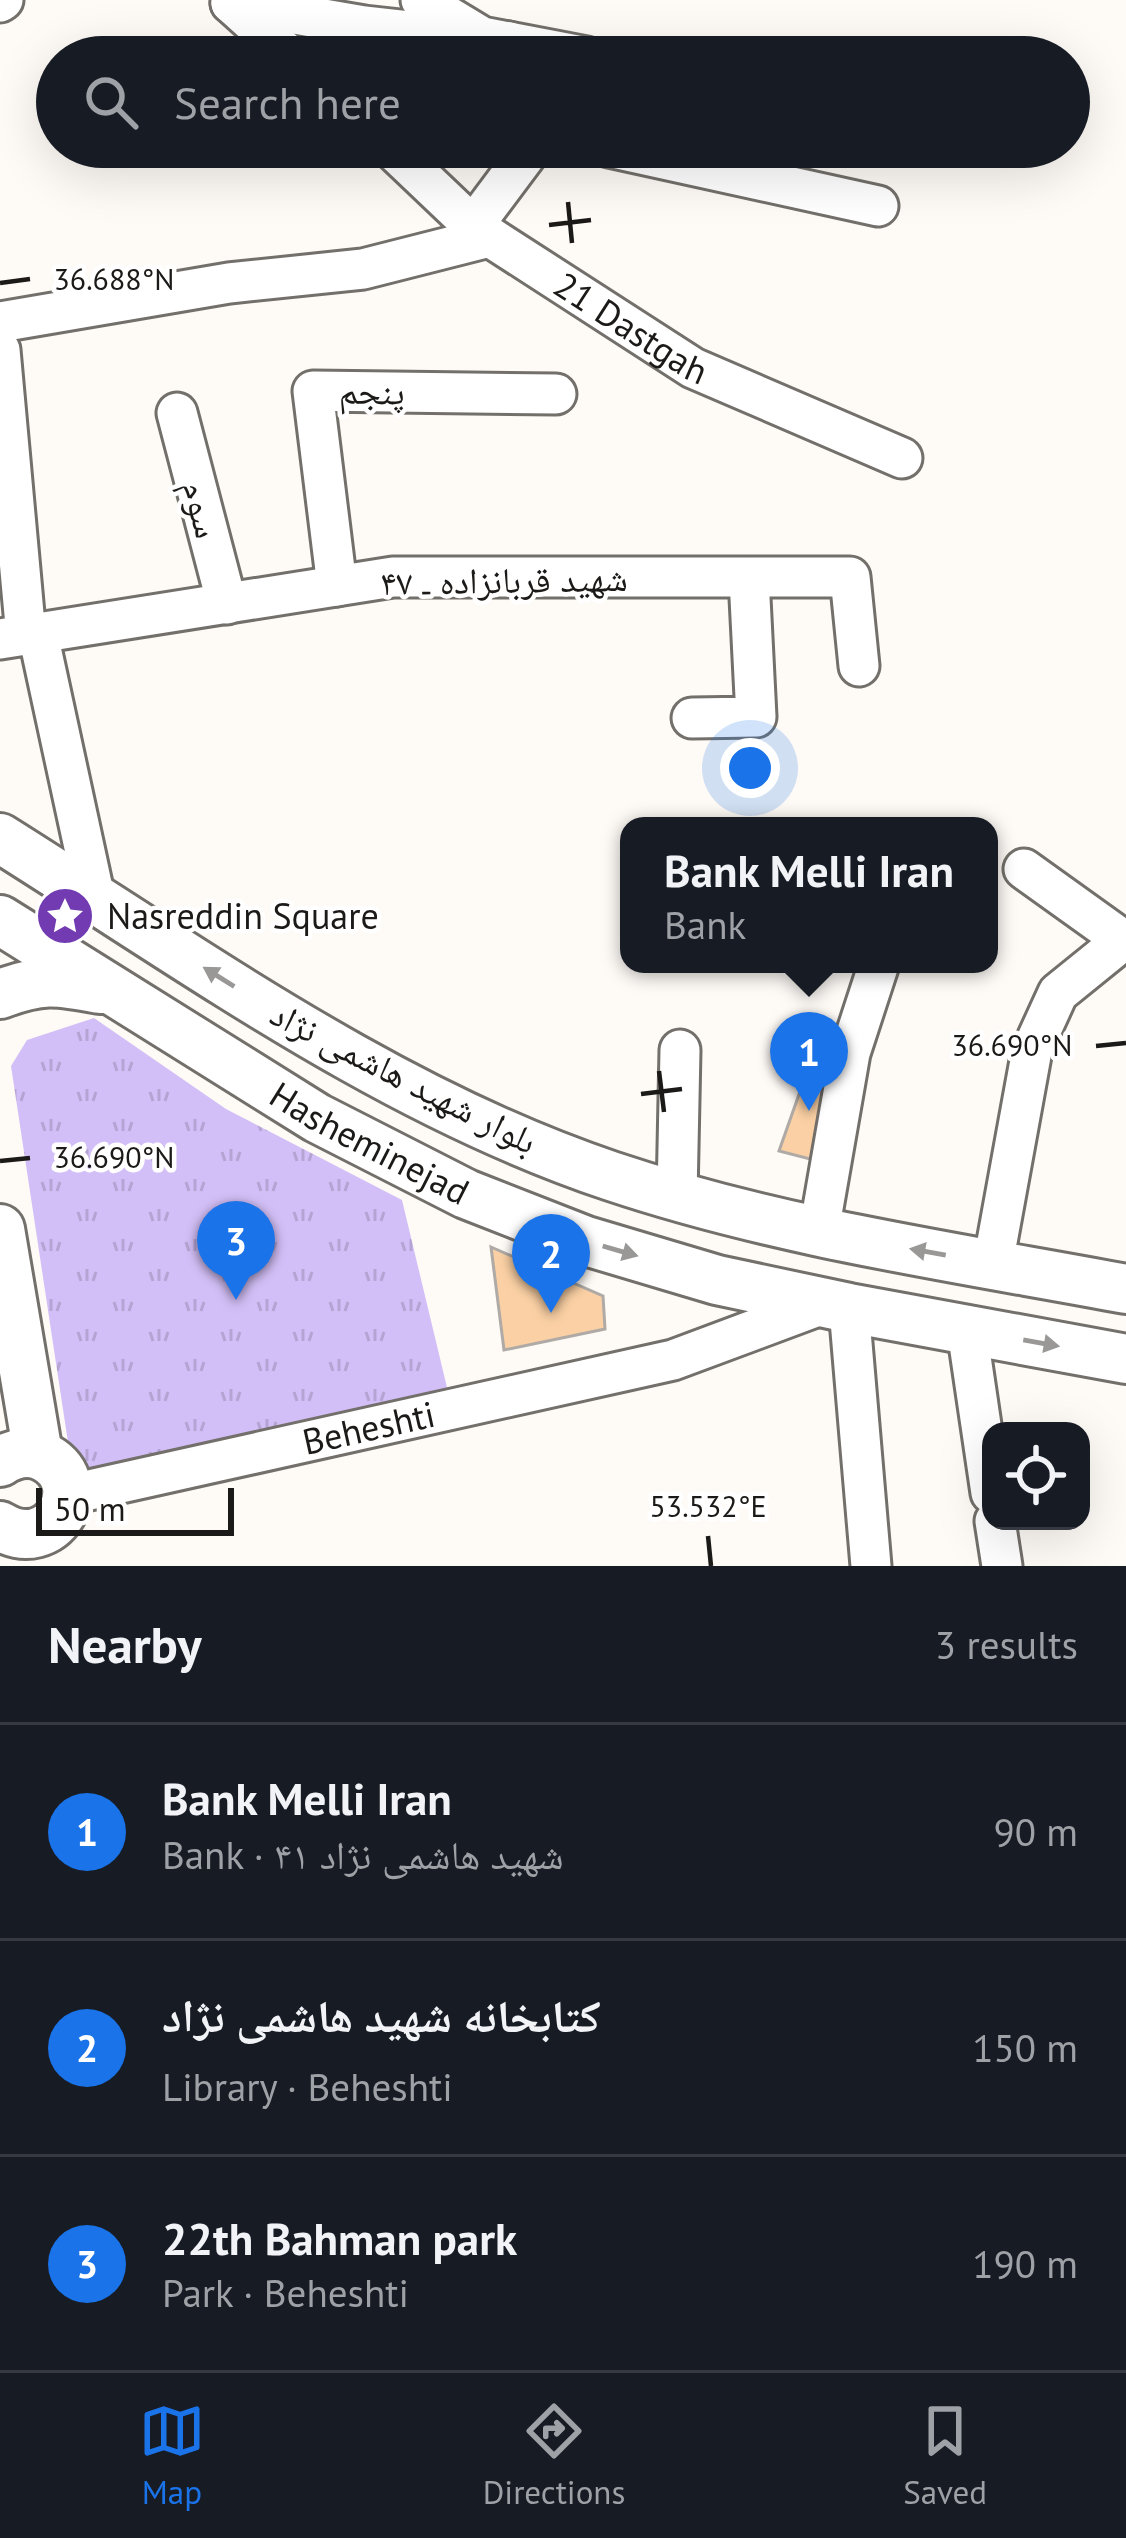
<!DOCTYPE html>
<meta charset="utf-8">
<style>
body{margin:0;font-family:"PT Sans","Noto Naskh Arabic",sans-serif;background:#20242c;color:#f1f3f6}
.controls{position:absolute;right:36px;bottom:36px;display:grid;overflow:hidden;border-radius:24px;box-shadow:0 12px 48px #0002}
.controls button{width:108px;height:108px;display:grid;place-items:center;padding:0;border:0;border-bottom:3px solid #363941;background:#171b24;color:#f1f3f6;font:60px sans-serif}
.scale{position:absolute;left:36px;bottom:30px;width:198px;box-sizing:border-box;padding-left:12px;border:6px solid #1c1a18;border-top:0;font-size:33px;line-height:42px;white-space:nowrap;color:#1c1a18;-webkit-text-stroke:9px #fff;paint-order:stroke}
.you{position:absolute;left:750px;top:768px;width:42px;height:42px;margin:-30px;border:9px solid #fff;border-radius:50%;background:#1a73e8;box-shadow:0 0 0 18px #1a73e833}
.badge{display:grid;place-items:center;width:78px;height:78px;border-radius:50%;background:#1a73e8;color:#fff;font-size:39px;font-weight:700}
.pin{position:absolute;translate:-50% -99px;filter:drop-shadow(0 3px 6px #0008)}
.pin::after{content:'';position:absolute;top:63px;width:42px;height:36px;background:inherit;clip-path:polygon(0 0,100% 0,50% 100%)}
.popup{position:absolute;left:620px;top:817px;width:378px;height:156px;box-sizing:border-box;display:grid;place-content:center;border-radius:24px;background:#171b24;filter:drop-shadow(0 3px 9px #0005);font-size:39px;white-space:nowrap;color:#9ea1a6}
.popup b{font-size:45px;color:#f1f3f6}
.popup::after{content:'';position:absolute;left:50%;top:100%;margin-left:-24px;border:24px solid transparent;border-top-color:#171b24}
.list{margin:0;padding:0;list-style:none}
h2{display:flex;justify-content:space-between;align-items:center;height:156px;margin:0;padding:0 48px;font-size:51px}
h2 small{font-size:39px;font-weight:400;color:#9ea1a6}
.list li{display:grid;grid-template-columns:78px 1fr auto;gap:36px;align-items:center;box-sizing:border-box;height:216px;padding:0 48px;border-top:3px solid #363941}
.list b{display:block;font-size:45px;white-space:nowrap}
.list p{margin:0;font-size:39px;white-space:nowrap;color:#9ea1a6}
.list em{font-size:39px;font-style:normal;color:#9ea1a6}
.icon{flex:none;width:66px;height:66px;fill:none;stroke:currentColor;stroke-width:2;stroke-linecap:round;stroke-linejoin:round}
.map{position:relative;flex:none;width:1126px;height:1566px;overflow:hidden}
.search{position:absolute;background:#171b24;box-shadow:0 12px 48px #0002;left:36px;right:36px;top:36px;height:132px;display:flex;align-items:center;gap:30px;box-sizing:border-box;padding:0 42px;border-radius:66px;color:#9ea1a6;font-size:45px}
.sheet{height:804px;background:#171b24}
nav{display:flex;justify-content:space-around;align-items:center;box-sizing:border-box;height:168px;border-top:3px solid #363941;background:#171b24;font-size:33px;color:#9ea1a6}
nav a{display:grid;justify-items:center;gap:6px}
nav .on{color:#1a73e8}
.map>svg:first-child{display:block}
.park{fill:url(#park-tufts)}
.building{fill:#fad0a4;stroke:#afaaa5;stroke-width:3}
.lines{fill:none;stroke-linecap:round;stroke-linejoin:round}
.minor-casing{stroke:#736f6a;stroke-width:45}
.major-casing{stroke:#736f6a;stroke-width:54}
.minor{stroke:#fff;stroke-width:39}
.major{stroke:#fff;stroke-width:48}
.oneway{fill:#999897}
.ticks{fill:none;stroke:#1c1a18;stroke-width:4.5}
.labels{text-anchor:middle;stroke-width:9;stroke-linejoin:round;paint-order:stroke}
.street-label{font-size:36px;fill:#1c1a18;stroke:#fff}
.poi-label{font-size:36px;fill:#1c1a18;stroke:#fff;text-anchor:start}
.ticks-label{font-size:30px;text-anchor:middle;fill:#1c1a18;stroke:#fff;stroke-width:9;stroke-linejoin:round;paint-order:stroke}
</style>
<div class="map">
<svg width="1126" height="1566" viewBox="0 0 1126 1566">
<defs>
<pattern id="park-tufts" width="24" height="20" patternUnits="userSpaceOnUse" patternTransform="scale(3)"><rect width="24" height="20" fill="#d3bff7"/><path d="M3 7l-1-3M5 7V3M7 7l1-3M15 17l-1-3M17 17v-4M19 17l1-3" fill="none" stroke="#b5a4d3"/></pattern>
</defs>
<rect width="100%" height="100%" fill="#fefaf6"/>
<!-- park -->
<polygon class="park" points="94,1018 226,1109 402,1200 450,1400 74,1482 11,1066 27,1040"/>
<!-- building -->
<g class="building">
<polygon points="809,1066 838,1072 810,1159 779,1151"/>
<polygon points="491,1247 603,1296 605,1329 504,1350"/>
</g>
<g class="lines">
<defs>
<g id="minor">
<polyline points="421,0 482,37 587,57"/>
<polyline points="0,2 3,0"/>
<polyline points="231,3 364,26 509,42"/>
<polyline points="231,3 291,57"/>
<path id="s1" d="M390,147L473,226L693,368L902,458"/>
<polyline points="609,147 878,206"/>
<polyline points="473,226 532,147"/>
<polyline points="0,322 229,283 363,269 489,237"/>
<polyline points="0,350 26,636"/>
<polyline points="177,413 227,604"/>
<polyline points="337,586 313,391 556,394"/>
<polyline points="38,634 95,898"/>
<polyline points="0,639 393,577 850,577 859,666"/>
<polyline points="692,718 756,717 749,578"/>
<polyline points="1024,869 1123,940"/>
<polyline points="677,1196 680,1050"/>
<polyline points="819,1231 850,1053 879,964"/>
<polyline points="993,1264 1032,1050 1058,993 1126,938"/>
<polyline points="849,1308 871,1566"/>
<polyline points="967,1330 991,1493"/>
<path id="s2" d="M67,1495L673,1360L826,1303"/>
<polyline points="995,1521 1002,1566"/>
</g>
<g id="major">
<path d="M0,838C196,961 390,1102 611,1176C778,1232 954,1257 1126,1289"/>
<path id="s3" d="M0,920L317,1118L466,1194L586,1241L717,1280L849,1308L1126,1359"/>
<path d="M0,994C42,978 57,981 100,989"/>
<polyline points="0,1229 38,1454"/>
<path d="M0,1462C14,1453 30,1449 46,1458C94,1485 53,1558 0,1526"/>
</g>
</defs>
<!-- minor casing -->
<use href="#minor" class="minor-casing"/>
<!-- major casing -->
<use href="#major" class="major-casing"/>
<!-- minor -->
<use href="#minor" class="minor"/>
<!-- major -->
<use href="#major" class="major"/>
</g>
<!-- one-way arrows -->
<defs><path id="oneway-solid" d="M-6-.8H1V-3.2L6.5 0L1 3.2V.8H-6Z" transform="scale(3)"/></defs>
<g class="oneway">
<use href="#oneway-solid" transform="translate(219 977) rotate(-148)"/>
<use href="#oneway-solid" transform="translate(620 1251) rotate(16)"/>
<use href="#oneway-solid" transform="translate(928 1252) rotate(-170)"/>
<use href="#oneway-solid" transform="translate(1041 1343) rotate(10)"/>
</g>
<!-- ticks -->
<path class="ticks" d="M568,202L572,243M549,225L591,220M0,283L30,279M1096,1046L1126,1043M659,1071L664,1112M641,1094L682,1089M0,1161L30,1158M708,1536L711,1566"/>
<!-- icons -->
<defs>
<symbol id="sight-disc" viewBox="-11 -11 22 22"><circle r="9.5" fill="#723bb2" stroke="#fff"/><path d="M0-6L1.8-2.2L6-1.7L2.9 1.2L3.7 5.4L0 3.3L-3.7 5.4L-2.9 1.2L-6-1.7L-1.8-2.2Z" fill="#fff"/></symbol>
</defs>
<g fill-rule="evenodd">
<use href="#sight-disc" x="32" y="883" width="66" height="66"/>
</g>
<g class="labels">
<!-- street labels -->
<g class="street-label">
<text dy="13" stroke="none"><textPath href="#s1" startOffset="303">21 Dastgah</textPath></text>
<text transform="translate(372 391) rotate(1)" y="13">پنجم</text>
<text transform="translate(202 509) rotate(75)" y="13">سوم</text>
<text transform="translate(504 580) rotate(-1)" y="13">شهید قربانزاده ـ ۴۷</text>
<text transform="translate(404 1077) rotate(27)" y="13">بلوار شهید هاشمی نژاد</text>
<text dy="13" stroke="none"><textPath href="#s3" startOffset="432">Hasheminejad</textPath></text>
<text dy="13" stroke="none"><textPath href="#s2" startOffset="309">Beheshti</textPath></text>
</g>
<!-- poi labels -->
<g class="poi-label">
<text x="107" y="929">Nasreddin Square</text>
</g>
</g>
<g class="ticks-label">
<text x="114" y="290">36.688°N</text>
<text x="1012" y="1056">36.690°N</text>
<text x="114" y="1168">36.690°N</text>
<text x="708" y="1517">53.532°E</text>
</g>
</svg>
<div class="controls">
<button><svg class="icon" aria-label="locate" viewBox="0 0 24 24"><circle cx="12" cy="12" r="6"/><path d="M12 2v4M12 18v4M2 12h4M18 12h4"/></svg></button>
</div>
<div class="scale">50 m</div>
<div class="you"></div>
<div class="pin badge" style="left:809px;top:1111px">1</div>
<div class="popup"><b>Bank Melli Iran</b>Bank</div>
<div class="pin badge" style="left:551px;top:1313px">2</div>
<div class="pin badge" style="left:236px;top:1300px">3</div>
<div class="search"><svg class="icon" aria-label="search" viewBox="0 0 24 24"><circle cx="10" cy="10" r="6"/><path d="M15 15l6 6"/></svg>Search here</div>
</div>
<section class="sheet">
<h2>Nearby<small>3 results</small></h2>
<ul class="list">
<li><span class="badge">1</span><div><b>Bank Melli Iran</b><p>Bank · شهید هاشمی نژاد ۴۱</p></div><em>90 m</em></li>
<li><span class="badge">2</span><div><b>کتابخانه شهید هاشمی نژاد</b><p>Library · Beheshti</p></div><em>150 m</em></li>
<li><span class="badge">3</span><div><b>22th Bahman park</b><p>Park · Beheshti</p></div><em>190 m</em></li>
</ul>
</section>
<nav>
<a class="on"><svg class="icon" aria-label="map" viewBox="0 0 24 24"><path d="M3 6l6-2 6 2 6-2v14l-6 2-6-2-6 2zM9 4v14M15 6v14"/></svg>Map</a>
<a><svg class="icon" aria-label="directions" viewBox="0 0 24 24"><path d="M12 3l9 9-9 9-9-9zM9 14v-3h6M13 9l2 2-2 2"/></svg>Directions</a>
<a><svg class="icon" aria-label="saved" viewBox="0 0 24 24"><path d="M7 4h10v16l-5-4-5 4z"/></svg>Saved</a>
</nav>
